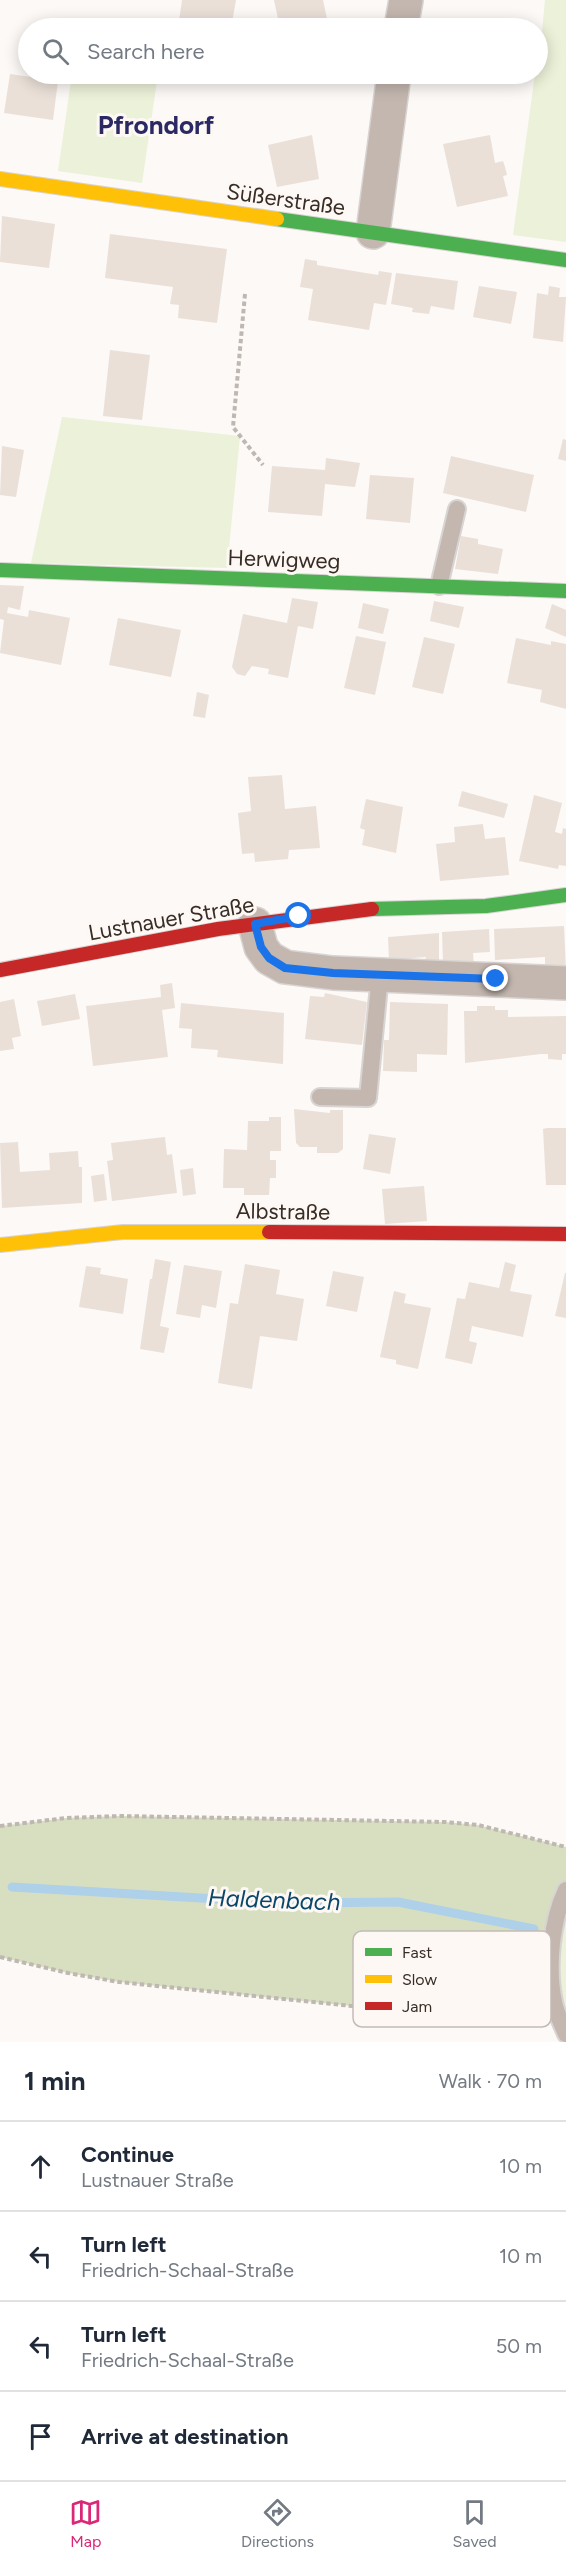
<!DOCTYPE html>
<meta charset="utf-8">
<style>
body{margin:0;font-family:Figtree,sans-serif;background:#f6f6f7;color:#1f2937}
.stop{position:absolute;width:18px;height:18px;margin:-14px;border:4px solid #1a73e8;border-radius:50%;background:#fff}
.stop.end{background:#1a73e8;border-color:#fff;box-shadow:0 2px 6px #0008}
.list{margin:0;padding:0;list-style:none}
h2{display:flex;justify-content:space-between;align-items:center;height:78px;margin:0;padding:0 24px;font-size:26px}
h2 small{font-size:20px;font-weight:400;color:#747a83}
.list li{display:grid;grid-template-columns:39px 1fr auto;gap:18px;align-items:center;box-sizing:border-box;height:90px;padding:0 24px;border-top:2px solid #e0e1e3}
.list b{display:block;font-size:22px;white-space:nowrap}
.list p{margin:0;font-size:20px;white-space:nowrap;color:#747a83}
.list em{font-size:20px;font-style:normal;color:#747a83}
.icon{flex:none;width:33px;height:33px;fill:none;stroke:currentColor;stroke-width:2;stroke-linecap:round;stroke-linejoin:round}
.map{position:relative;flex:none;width:566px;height:2042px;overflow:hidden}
.search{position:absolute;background:#fff;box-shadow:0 3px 15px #0003;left:18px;right:18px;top:18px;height:66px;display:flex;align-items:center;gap:15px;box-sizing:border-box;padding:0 21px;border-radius:33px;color:#747a83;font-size:22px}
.sheet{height:438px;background:#fff}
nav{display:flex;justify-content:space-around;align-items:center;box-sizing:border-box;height:84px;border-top:2px solid #e0e1e3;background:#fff;font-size:16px;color:#747a83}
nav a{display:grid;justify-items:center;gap:3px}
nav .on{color:#db2777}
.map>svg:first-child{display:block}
.green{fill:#ecf1d9}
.forest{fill:#d8dfc0}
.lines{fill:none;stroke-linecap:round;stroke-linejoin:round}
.stream{stroke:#aed0e9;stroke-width:9}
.building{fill:#eae0d8}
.lane-casing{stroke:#d8d4d2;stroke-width:20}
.street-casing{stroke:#d8d4d2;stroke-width:36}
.fast-casing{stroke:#d8d4d2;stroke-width:16}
.slow-casing{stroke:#d8d4d2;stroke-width:16}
.jam-casing{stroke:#d8d4d2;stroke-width:16}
.path{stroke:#bfb7b1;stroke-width:4;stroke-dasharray:4.5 3;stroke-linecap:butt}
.lane{stroke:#c3b7af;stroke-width:16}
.street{stroke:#c3b7af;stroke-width:33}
.fast{stroke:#4caf50;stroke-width:14}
.slow{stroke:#ffc107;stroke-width:14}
.jam{stroke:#c62828;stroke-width:14}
.route{stroke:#1a73e8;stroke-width:8}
.labels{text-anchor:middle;stroke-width:6;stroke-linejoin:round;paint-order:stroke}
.street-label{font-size:22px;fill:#372d27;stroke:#fef8f5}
.water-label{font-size:24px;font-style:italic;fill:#09476a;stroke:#fef8f5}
.quarter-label{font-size:26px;font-weight:bold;fill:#2a2963;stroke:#fef8f5}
.key{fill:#fef8f5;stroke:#c2bbb7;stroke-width:1.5}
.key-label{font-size:16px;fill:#372d27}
</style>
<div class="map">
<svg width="566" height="2042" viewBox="0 0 566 2042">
<rect width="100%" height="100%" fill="#fcf9f7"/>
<!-- green -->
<g class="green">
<polygon points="545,0 566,0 566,242 513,235 535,74 538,74"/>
<polygon points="72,74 158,74 142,183 58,171"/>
<polygon points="62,417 240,436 227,568 31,563"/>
<polygon points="566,1890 566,2007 554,2002 552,1958"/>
</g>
<!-- forest -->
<polygon class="forest" points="120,1816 445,1822 478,1825 566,1847 566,1890 560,1903 554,2002 470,2011 381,2009 119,1982 68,1973 0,1957 0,1826 66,1818"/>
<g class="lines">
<!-- stream -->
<polyline class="stream" points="12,1887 287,1903 398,1902 534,1929"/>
</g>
<!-- building -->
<g class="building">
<polygon points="182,0 236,0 231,28 178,28"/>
<polygon points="274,0 323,0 329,28 280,28"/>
<polygon points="10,74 58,81 53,120 4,113"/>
<polygon points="479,74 526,74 526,75 481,84"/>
<polygon points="312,135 319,179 277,187 268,145"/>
<polygon points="490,135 495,163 503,161 505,167 507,175 503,176 508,196 457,207 443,144"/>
<polygon points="2,216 55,224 49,268 0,262"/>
<polygon points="110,234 227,249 217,323 178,318 179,305 170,304 173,287 105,278"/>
<polygon points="305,259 317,261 317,265 378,275 379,271 392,273 386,305 374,303 369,330 308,320 313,289 300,287"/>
<polygon points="396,273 458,281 454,310 431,306 429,314 412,312 413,308 391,304"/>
<polygon points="479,286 517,292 511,324 473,317"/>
<polygon points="549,286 560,288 559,297 566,297 563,342 533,338 537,293 548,295"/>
<polygon points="110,350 150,355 142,420 103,416"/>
<polygon points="563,439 566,440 566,461 558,459"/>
<polygon points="2,446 24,450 16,497 0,495"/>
<polygon points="451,456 534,475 526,512 443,493"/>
<polygon points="326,458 360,463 355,487 325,484 322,516 268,512 272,466 325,470"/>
<polygon points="370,475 414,478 410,523 366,519"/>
<polygon points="461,536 478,539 478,544 503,549 498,574 455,569"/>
<polygon points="0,585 24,586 20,610 8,607 7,613 28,617 29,610 70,618 61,665 0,653 4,620 0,619"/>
<polygon points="292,598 318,602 313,629 298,626 288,678 268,674 269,669 252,666 245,676 237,674 232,667 243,614 287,623"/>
<polygon points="434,601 464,607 459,628 430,621"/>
<polygon points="363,603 389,609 383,634 358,628"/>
<polygon points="552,604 566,610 566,637 545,628"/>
<polygon points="118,618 181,630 171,677 109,665"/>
<polygon points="356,636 386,642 375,695 344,688"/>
<polygon points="424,637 455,644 443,694 412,687"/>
<polygon points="516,638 551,645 551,641 566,644 566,709 540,702 542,690 507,683"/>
<polygon points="197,692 209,695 205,718 193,716"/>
<polygon points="282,775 285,809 316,806 320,848 289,850 288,859 255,862 254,853 242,854 238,813 251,811 248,777"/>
<polygon points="462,791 508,804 504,818 458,806"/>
<polygon points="534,795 562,803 555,832 562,834 563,828 566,829 566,866 559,865 558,869 519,861"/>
<polygon points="366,799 403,807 396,853 362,845 365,830 360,828"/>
<polygon points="483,824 485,839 505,837 509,875 440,881 436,844 455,842 454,827"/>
<polygon points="564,926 566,971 545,969 545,957 495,960 494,929"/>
<polygon points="489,929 490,952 473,953 474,965 443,964 442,932"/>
<polygon points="439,933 439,964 425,962 426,957 389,960 388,937"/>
<polygon points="172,983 175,1008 162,1010 168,1057 93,1066 86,1006 161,997 160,985"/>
<polygon points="325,993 367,1002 362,1045 305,1039 310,996 324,997"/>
<polygon points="75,994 80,1019 42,1026 37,1001"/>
<polygon points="14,999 21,1036 12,1038 14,1049 0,1051 0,1002"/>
<polygon points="390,1002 448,1004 447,1055 417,1054 417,1072 383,1071 384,1040 389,1040"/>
<polygon points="181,1003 284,1013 283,1064 217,1057 218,1050 191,1048 192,1029 179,1028"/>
<polygon points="477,1006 495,1006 495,1010 508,1010 508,1017 566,1016 566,1054 562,1054 562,1060 548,1059 548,1054 541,1054 465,1063 464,1011 477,1011"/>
<polygon points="294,1109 330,1113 330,1110 343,1110 343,1149 338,1153 317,1153 317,1147 300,1147 296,1143"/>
<polygon points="269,1117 281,1117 281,1151 270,1151 270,1160 276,1160 276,1178 270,1178 269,1195 244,1195 244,1188 223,1188 224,1149 247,1150 248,1121 269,1121"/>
<polygon points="547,1128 566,1128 566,1185 546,1185 543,1129"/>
<polygon points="369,1134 396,1138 390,1174 363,1169"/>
<polygon points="165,1137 167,1155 172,1154 177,1193 112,1201 107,1161 113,1160 111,1143"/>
<polygon points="18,1142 20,1172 50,1170 49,1153 78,1151 79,1167 82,1167 82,1203 2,1208 0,1143"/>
<polygon points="193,1168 196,1194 183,1196 180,1170"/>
<polygon points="104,1174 107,1200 94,1202 91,1176"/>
<polygon points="424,1186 427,1221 385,1224 382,1189"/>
<polygon points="155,1259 171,1262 160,1326 169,1328 164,1353 140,1349 150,1279 152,1279"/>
<polygon points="505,1262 516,1265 510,1291 532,1295 523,1337 472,1326 469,1341 477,1343 472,1364 445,1358 457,1298 465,1299 469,1282 499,1288"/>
<polygon points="245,1264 280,1270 276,1294 304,1299 297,1341 260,1336 252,1389 218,1383 230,1303 238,1304"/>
<polygon points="184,1265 222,1271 216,1308 202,1305 200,1318 176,1314"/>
<polygon points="86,1266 101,1268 100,1274 128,1279 123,1314 79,1307"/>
<polygon points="333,1271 364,1277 357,1312 326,1306"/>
<polygon points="565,1273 566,1273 566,1318 555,1316"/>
<polygon points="394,1291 406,1294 404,1303 431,1308 418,1369 396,1364 396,1360 380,1357"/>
</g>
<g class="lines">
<defs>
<g id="lane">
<polyline points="439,586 457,509"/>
<polyline points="320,1097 368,1098 380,975"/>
<path d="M566,1890C551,1921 547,1969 554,2002C556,2013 562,2024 566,2034"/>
</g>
<g id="street">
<polyline points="401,28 406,0"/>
<polyline points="373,232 394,74"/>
<polyline points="255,924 261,947 269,958 285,967 333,973 566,983"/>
</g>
<g id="fast">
<polyline points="277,219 566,260"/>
<polyline points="0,570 566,591"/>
<polyline points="372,909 486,906 566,895"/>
</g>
<g id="slow">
<polyline points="0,179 277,219"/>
<polyline points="0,1245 123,1232 269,1232"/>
</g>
<g id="jam">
<polyline points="0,970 218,929 372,909"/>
<polyline points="269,1232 566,1234"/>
</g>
</defs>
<!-- lane casing -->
<use href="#lane" class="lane-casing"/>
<!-- street casing -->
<use href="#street" class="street-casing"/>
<!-- fast casing -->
<use href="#fast" class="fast-casing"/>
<!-- slow casing -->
<use href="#slow" class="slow-casing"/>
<!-- jam casing -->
<use href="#jam" class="jam-casing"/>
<!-- path -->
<g class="path">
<polyline points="245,294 233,427 263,465"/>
<polyline points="0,1826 66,1818 120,1816 445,1822 478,1825 566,1847"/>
<polyline points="0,1957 68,1973 119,1982 381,2009 470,2011 532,2005"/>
</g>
<!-- lane -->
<use href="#lane" class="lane"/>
<!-- street -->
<use href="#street" class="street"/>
<!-- fast -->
<use href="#fast" class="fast"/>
<!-- slow -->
<use href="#slow" class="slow"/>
<!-- jam -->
<use href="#jam" class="jam"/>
</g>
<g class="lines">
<!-- route -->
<polyline class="route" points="299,916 255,924 261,947 269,958 285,968 333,973 496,979"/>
</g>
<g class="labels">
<!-- street labels -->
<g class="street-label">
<text transform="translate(286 199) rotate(8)" y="8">Süßerstraße</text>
<text transform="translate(284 559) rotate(2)" y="8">Herwigweg</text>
<text transform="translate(171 918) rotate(-10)" y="8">Lustnauer Straße</text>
<text transform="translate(283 1211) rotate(1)" y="8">Albstraße</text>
</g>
<!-- water labels -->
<g class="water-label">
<text transform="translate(274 1900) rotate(2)" y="8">Haldenbach</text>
</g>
<!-- quarter labels -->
<g class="quarter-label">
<text x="156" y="134">Pfrondorf</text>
</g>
</g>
<!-- legend -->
<rect x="353" y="1931" width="198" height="96" rx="9" class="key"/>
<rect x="365" y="1948" width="27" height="8" fill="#4caf50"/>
<rect x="365" y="1975" width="27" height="8" fill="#ffc107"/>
<rect x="365" y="2002" width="27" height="8" fill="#c62828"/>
<g class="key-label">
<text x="402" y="1958">Fast</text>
<text x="402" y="1985">Slow</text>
<text x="402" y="2012">Jam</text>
</g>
</svg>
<div class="stop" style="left:299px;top:916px"></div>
<div class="stop end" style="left:496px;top:979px"></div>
<div class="search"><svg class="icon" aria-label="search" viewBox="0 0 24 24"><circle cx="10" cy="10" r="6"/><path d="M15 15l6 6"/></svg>Search here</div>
</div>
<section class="sheet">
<h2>1 min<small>Walk · 70 m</small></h2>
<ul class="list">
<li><svg class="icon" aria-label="ahead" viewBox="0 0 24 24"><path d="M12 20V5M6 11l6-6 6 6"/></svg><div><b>Continue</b><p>Lustnauer Straße</p></div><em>10 m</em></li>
<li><svg class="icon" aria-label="left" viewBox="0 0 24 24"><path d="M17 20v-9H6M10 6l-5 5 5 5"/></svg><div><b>Turn left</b><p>Friedrich-Schaal-Straße</p></div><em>10 m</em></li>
<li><svg class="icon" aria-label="left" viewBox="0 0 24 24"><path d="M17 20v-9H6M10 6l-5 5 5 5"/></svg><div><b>Turn left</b><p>Friedrich-Schaal-Straße</p></div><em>50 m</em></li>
<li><svg class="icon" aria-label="arrive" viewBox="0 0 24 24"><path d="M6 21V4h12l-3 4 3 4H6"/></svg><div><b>Arrive at destination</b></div></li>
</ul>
</section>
<nav>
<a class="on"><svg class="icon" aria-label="map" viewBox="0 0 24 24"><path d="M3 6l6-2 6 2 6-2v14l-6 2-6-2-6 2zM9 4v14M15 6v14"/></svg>Map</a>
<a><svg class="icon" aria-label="directions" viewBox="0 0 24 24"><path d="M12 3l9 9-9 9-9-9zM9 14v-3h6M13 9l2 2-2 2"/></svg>Directions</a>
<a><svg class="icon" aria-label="saved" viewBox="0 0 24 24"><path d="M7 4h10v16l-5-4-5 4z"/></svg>Saved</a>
</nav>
